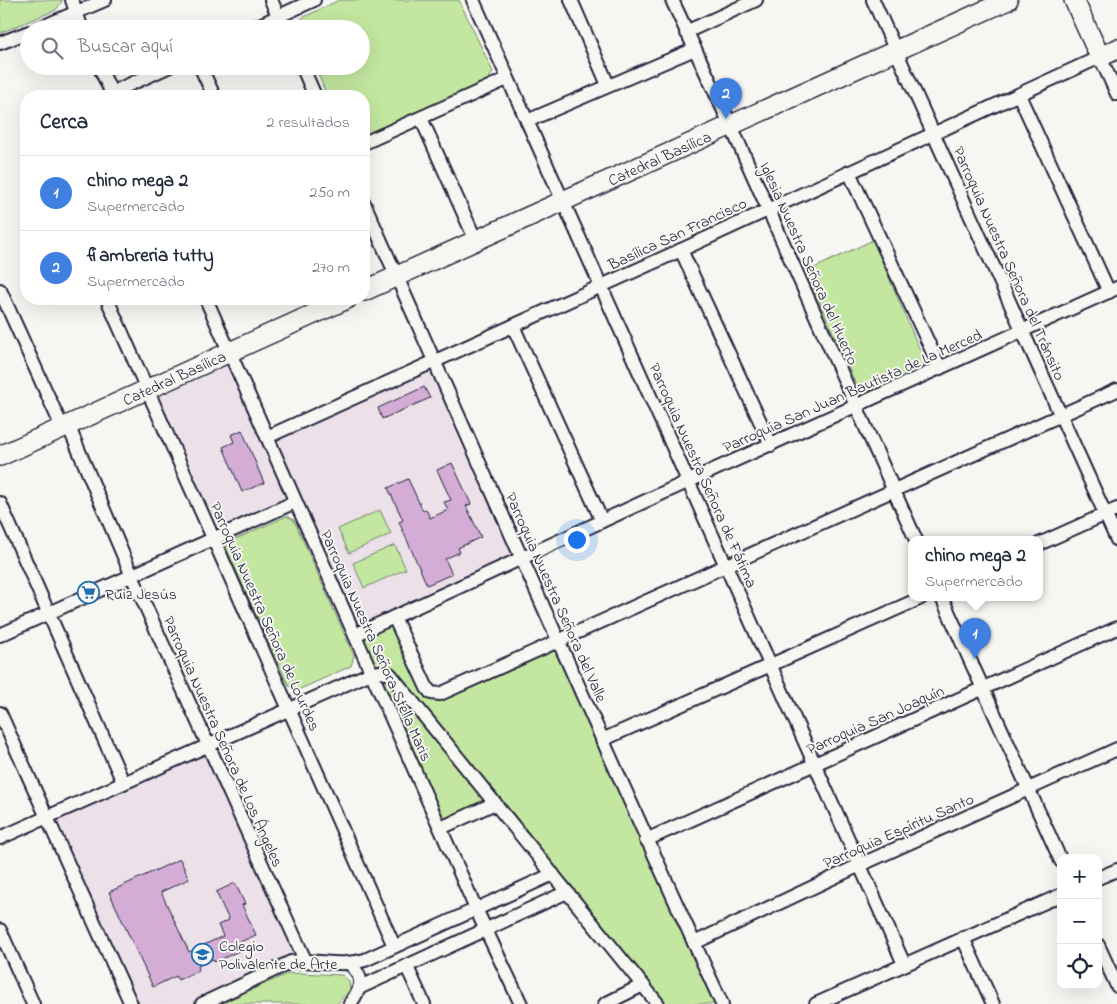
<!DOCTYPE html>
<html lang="es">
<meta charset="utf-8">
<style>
body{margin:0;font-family:"Indie Flower",sans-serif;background:#f6f6f7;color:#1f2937}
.controls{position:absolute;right:15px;bottom:15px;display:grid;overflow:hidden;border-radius:10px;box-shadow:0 5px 20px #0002}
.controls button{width:45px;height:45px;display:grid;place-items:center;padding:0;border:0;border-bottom:1px solid #e0e1e3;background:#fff;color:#1f2937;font:25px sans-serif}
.you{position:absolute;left:576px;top:539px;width:18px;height:18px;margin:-12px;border:4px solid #fff;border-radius:50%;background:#1a73e8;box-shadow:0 0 0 8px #1a73e833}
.badge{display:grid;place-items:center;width:32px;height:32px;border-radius:50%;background:#ea580c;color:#fff;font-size:16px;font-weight:700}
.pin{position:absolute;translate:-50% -41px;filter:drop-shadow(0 1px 2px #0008)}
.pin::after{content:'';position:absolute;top:26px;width:18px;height:15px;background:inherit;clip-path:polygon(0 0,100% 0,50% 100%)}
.popup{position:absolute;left:908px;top:536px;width:135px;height:65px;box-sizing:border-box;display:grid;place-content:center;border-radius:10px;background:#fff;filter:drop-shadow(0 1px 4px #0005);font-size:16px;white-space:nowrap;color:#747a83}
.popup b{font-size:19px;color:#1f2937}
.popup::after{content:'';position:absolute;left:50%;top:100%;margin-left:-10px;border:10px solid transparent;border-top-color:#fff}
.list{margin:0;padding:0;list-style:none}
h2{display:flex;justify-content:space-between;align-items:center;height:65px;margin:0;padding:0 20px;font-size:21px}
h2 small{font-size:16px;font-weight:400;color:#747a83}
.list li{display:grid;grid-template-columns:32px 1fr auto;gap:15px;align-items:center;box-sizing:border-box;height:75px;padding:0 20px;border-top:1px solid #e0e1e3}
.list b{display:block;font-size:19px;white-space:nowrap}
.list p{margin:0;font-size:16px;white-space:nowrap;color:#747a83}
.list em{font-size:16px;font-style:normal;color:#747a83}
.icon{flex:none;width:28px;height:28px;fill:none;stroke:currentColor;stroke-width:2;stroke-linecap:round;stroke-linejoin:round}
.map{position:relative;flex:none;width:1117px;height:1004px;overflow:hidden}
.search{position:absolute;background:#fff;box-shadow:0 5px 20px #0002;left:20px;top:20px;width:350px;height:55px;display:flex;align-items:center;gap:12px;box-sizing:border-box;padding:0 18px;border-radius:28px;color:#747a83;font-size:19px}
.panel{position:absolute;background:#fff;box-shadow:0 5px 20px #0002;left:20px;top:90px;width:350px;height:215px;border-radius:20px}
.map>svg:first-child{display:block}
.built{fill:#ece0e9}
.green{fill:#c3e7a0;stroke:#72846e}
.building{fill:#d3add5;stroke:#22223b}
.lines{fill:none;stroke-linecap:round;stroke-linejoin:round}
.street-casing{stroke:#22223b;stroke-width:16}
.secondary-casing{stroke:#22223b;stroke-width:22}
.street{stroke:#f6f6f2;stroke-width:12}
.secondary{stroke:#f6f6f2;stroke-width:19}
.labels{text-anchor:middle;stroke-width:4;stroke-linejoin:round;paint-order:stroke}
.street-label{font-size:16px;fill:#22223b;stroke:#f6f6f2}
.poi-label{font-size:16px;fill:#22223b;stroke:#f6f6f2;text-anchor:start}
</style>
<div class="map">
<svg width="1117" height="1004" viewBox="0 0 1117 1004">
<rect width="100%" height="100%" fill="#f6f6f2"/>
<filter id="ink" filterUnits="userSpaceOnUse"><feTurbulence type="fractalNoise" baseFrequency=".02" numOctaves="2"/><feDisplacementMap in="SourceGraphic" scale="10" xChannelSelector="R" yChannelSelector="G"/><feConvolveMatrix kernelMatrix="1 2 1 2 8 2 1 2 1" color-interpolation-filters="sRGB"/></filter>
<g filter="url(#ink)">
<!-- built -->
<g class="built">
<polygon points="229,353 295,502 213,539 148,388"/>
<polygon points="433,363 521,557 355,634 268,437"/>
<polygon points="208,745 304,960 202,1004 131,1004 50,817"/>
</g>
<!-- green -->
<g class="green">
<polygon points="0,0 62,0 62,1 56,10 0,33"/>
<polygon points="339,0 459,0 493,72 487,81 364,136 364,96 327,96 315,66 361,66 361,29 299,29 297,26 302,18"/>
<polygon points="873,240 927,367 861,396 806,272"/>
<polygon points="380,510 391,534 349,553 338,529"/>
<polygon points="287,516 294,520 354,656 351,666 296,691 288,685 226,548 229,542"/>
<polygon points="395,545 406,569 364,588 353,563"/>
<polygon points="393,618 431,693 560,641 722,1004 659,1004 495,803 441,828 355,635"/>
<polygon points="299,973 342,975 349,981 350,990 337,1004 220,1004 287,974"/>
</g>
<!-- building -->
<g class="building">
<polygon points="424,387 430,398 382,419 378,408"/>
<polygon points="242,430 264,483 242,492 223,447 234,442 231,435"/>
<polygon points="452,463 471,504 466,506 481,537 458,548 460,552 445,559 452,574 427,585 399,522 403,520 388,488 408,479 423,511 426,509 430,518 448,510 444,502 451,500 437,470"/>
<polygon points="180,859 189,879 161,892 189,952 223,936 218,925 229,920 216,892 235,883 245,904 242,905 256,935 240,942 243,949 215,962 213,959 198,966 199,970 178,980 176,976 153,987 109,892"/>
</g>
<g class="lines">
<defs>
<g id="street">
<polyline points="72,0 82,29"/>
<polyline points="271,0 284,29"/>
<polyline points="473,0 904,964"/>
<polyline points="571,0 608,85"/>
<polyline points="672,0 731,126 916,540"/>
<polyline points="873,0 1117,540"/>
<polyline points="37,29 105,0"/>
<polyline points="251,29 314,0"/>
<polyline points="686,32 756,0"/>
<polyline points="0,43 29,32"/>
<polyline points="99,66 113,96"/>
<polyline points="200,66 214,96"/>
<polyline points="302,66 315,96"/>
<polyline points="111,93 170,66"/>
<polyline points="1019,95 1109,292"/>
<polyline points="421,118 476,241"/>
<polyline points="527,121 695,49"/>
<polyline points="364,143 507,79"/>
<polyline points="849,172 940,368"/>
<path d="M364,203C483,470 600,738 722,1004"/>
<polyline points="681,250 771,445"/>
<polyline points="0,290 62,427"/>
<polyline points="107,299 394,946"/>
<polyline points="206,299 476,909 521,1004"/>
<polyline points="513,326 602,521"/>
<polyline points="68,425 132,576 305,960"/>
<polyline points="267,437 681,250 1100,57 1117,94"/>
<polyline points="0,503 123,782"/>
<polyline points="1039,544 1117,509"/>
<polyline points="942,598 1061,861"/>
<polyline points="394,617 427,688 431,693 440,694 1117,390"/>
<polyline points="0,635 295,502"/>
<polyline points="355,635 689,481 1117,288"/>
<polyline points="0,713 131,1004"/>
<polyline points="602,740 921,598"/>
<polyline points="441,828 495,803"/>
<polyline points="0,838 371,673 381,672 390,674 658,1004"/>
<polyline points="646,840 1117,628"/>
<polyline points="1098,878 1117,870"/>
<polyline points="0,930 33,1004"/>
<polyline points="963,938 993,1004"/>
<polyline points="694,943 860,865 1117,749"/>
<polyline points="1098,945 1117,986"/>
<path d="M350,964C366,979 361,988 350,1004"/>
<polyline points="407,967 424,1004"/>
<polyline points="361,987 567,892"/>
<path d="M202,1004L291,962C317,958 338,968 365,960L553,874"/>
<polyline points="605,1004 643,985"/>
<polyline points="816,1004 1061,895"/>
</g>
<g id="secondary">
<polyline points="1074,0 1100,57 1117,49"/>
<path id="s1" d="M364,291L1008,0"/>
<path id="s2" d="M0,456L347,299"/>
</g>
</defs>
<!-- street casing -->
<use href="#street" class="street-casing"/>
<!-- secondary casing -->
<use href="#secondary" class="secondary-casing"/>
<!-- street -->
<use href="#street" class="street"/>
<!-- secondary -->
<use href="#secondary" class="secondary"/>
</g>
</g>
<!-- icons -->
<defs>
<symbol id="supermarket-ring" viewBox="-11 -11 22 22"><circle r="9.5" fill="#f6f6f2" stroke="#1f6fb2" stroke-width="1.5"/><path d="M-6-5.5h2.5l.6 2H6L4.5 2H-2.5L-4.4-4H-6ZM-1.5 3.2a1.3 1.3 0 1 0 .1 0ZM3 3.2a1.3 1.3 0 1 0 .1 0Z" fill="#1f6fb2"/></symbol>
<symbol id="school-ring" viewBox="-11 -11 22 22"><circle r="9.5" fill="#f6f6f2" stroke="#1f6fb2" stroke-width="1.5"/><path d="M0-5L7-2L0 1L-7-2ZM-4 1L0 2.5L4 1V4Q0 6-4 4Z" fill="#1f6fb2"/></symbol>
</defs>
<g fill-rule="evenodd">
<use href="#supermarket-ring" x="76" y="580" width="25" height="25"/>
<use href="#school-ring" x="190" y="942" width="25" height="25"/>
</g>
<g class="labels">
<!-- street labels -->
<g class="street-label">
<text dy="6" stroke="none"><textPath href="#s1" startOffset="324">Catedral Basílica</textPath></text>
<text transform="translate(677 233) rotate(-25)" y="6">Basílica San Francisco</text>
<text transform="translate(810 263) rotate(66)" y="6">Iglesia Nuestra Señora del Huerto</text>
<text transform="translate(1010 263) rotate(66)" y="6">Parroquia Nuestra Señora del Tránsito</text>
<text dy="6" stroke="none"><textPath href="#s2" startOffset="191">Catedral Basílica</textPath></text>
<text transform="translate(852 390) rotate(-24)" y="6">Parroquia San Juan Bautista de La Merced</text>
<text transform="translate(704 475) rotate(66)" y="6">Parroquia Nuestra Señora de Fátima</text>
<text transform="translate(557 597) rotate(66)" y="6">Parroquia Nuestra Señora del Valle</text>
<text transform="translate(266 616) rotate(66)" y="6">Parroquia Nuestra Señora de Lourdes</text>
<text transform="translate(377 645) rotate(66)" y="6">Parroquia Nuestra Señora Stella Maris</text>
<text transform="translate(875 719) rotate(-24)" y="6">Parroquia San Joaquín</text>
<text transform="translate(224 741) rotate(66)" y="6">Parroquia Nuestra Señora de Los Ángeles</text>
<text transform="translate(898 830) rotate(-24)" y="6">Parroquia Espíritu Santo</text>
</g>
<!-- poi labels -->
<g class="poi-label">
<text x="105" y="599">Ruiz Jesús</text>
<text x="219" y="951">Colegio<tspan x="219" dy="18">Polivalente de Arte</tspan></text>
</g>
</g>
</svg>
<div class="controls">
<button>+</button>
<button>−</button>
<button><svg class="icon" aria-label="locate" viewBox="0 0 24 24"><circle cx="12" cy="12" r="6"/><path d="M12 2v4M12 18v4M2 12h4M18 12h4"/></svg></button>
</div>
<div class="you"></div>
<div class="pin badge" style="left:975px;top:659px;background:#3f7fe0">1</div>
<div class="popup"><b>chino mega 2</b>Supermercado</div>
<div class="pin badge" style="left:726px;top:119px;background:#3f7fe0">2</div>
<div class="search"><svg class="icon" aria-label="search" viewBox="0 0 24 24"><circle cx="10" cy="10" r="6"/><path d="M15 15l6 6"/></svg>Buscar aquí</div>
<section class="panel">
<h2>Cerca<small>2 resultados</small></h2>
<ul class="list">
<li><span class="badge" style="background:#3f7fe0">1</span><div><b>chino mega 2</b><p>Supermercado</p></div><em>250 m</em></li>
<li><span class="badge" style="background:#3f7fe0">2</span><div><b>fiambreria tutty</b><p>Supermercado</p></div><em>270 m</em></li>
</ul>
</section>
</div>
